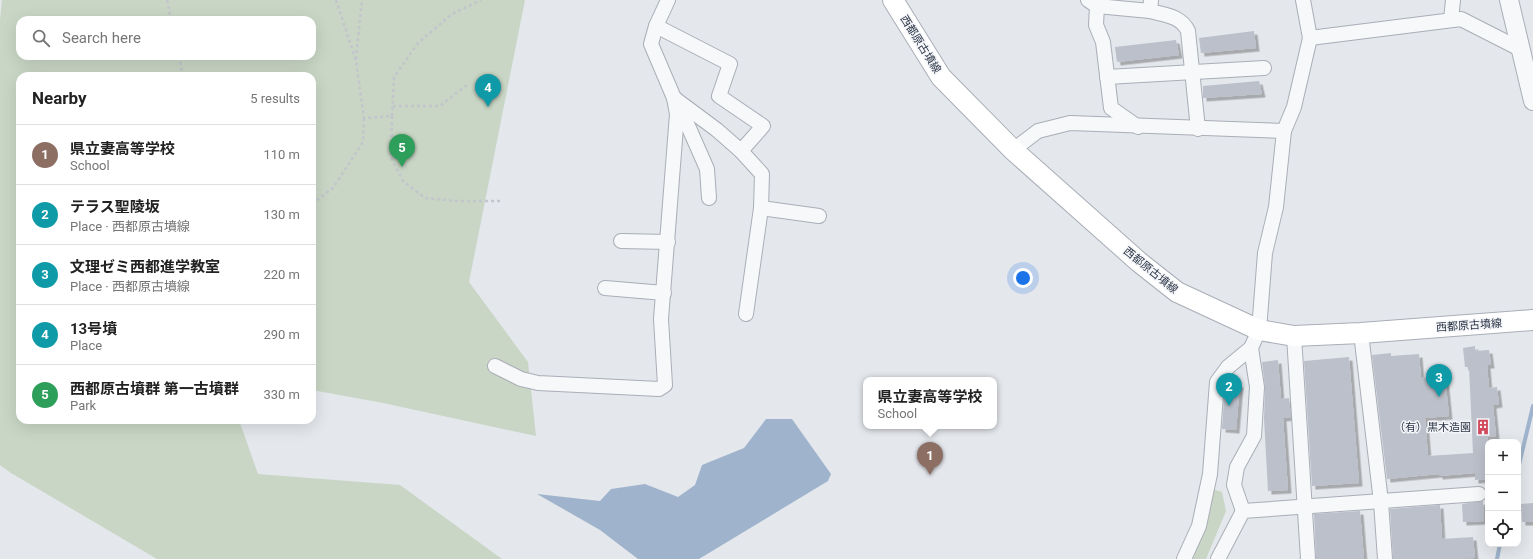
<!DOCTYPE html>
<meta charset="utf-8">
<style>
body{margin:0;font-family:Roboto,"Noto Sans JP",sans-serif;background:#f6f6f6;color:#222}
.controls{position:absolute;right:12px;bottom:12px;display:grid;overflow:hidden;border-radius:8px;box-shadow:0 4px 16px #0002}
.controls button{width:36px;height:36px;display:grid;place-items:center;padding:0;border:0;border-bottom:1px solid #e0e0e0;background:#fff;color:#222;font:20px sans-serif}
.you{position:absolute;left:1023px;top:278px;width:14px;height:14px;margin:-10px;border:3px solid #fff;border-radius:50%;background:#1a73e8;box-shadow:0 0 0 6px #1a73e833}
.badge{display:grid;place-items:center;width:26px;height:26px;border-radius:50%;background:#d1495b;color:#fff;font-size:13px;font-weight:700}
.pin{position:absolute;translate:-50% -33px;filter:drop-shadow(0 1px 2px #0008)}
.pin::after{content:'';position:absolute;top:21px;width:14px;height:12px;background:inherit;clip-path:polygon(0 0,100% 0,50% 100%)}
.popup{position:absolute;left:863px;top:377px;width:134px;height:52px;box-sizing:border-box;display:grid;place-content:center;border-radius:8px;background:#fff;filter:drop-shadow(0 1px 3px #0005);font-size:13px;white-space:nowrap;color:#767676}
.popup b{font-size:15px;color:#222}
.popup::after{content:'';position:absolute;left:50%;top:100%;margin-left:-8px;border:8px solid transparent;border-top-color:#fff}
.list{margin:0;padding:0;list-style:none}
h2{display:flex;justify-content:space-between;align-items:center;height:52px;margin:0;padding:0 16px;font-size:17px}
h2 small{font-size:13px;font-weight:400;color:#767676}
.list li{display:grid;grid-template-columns:26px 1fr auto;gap:12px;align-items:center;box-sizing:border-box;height:60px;padding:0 16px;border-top:1px solid #e0e0e0}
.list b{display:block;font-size:15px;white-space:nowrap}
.list p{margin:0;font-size:13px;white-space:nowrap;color:#767676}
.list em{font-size:13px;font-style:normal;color:#767676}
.icon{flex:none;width:22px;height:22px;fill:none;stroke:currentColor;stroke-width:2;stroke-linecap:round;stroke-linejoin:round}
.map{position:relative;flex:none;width:1533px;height:559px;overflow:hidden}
.search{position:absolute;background:#fff;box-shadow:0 4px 16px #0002;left:16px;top:16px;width:300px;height:44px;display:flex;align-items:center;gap:10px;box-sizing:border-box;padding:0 14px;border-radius:12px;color:#767676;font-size:15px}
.panel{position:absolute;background:#fff;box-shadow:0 4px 16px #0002;left:16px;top:72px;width:300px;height:352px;border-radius:12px}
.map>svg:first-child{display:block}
.green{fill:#c9d6c5;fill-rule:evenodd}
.water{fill:#9fb4cc}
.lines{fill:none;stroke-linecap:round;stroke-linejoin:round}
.stream{stroke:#9fb4cc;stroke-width:4}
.building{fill:#bbc0ca;filter:url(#shadow)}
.minor-casing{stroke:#a9aeb7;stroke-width:16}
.tertiary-casing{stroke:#a9aeb7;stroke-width:20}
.secondary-casing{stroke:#a9aeb7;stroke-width:22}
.path{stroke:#c2c5cb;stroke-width:2.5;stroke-dasharray:3 3;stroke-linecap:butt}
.minor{stroke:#f7f8fa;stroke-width:14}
.tertiary{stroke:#f7f8fa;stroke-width:18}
.secondary{stroke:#fff;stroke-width:20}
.labels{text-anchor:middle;stroke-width:3;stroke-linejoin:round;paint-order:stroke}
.street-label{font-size:11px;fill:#2b3445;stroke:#f4f6f9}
.poi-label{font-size:11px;fill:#2b3445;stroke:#f4f6f9;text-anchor:end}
</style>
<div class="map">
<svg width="1533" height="559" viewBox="0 0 1533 559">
<defs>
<filter id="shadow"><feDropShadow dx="3.5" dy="3.5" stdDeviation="0" flood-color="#0004"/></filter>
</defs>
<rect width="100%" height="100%" fill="#e4e7ec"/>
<!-- green -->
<g class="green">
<path d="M2,0H525L469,282L528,362L536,436L383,403L312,390V76H20V420H239L258,474L400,485L502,559H157L11,473L0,465V20ZM20,20H312V56H20Z"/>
<polygon points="1212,489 1222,492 1226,511 1206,559 1193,559 1207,519"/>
</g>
<!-- water -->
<polygon class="water" points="766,419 792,419 831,474 828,481 699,559 638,559 600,530 537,494 600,501 611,489 645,484 678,497 695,485 702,465 744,448"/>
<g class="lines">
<!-- stream -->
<g class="stream">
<polyline points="1518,469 1533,406"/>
<polyline points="1497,559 1500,544"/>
</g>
</g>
<!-- building -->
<g class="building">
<polygon points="1254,31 1256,48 1201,53 1199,38"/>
<polygon points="1176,40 1179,55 1117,62 1115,47"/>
<polygon points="1259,81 1262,94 1203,98 1203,86"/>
<polygon points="1475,346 1475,351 1489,350 1491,365 1487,365 1489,388 1497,387 1499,404 1493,405 1496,436 1488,437 1488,479 1475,480 1475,473 1439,476 1439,474 1387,479 1372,355 1391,353 1391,356 1419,354 1421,378 1445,376 1449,416 1425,418 1428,456 1473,453 1469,367 1465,367 1463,348"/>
<polygon points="1349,357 1359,483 1312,486 1304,361"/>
<polygon points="1278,360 1281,399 1289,398 1291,417 1283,418 1288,490 1268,491 1264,419 1265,387 1262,362"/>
<polygon points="1227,382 1240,384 1236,430 1222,429 1225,385"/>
<polygon points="1483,501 1484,521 1463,522 1462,504"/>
<polygon points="1533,503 1533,522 1522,522 1521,504"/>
<polygon points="1440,505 1442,539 1473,537 1475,558 1393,559 1390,509"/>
<polygon points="1360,511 1364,559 1316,559 1314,514"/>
</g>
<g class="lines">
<defs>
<g id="minor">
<polyline points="668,0 656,26 730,64 719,96 763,126 741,151 762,174 761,208 746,314"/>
<polyline points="1088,0 1097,6 1150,11"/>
<path d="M1151,0L1150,11C1165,15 1181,16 1188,31L1198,129"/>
<polyline points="1097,6 1096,25 1103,42 1111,108 1138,127"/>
<polyline points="1451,20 1453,0"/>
<polyline points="1310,38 1461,19 1520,49"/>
<polyline points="1107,77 1264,68"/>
<polyline points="674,98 717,130 741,151"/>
<polyline points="677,114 685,119 707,169 709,198"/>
<polyline points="1013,150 1038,131 1070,123 1284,131"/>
<polyline points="761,208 819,216"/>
<polyline points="621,241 668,242"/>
<polyline points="605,288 664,293"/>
<polyline points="1361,333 1381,502 1385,559"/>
<polyline points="1294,336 1308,559"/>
<polyline points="495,366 521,379 538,383 659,389 665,385 661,319 677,114 674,98 651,44 656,26"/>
<polyline points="1243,511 1234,485 1237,467 1254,436 1257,387 1251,348"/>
<polyline points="1184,559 1199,526 1210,474 1217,382 1228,367 1251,348 1259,330 1265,253 1276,207 1284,131 1294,107 1310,38 1303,0"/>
<polyline points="1218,559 1243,511 1479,494"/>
</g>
<polyline id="tertiary" points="1509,0 1533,101"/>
<polyline id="secondary" points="893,0 941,77 1013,150 1139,262 1177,292 1259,330 1294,336 1361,333 1533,320"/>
</defs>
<!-- minor casing -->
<use href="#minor" class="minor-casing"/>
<!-- tertiary casing -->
<use href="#tertiary" class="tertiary-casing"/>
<!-- secondary casing -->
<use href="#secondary" class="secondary-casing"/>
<!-- path -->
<g class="path">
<polyline points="167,0 171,20"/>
<polyline points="336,0 356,61 364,118 392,116 394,77 418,43 452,14 481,0"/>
<polyline points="179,56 183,76"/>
<polyline points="356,59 362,0"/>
<polyline points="393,106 440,106 467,85"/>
<polyline points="392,116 391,158 403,181 425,198 456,201 500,201"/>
<polyline points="312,204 333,188 363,142 364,118"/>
</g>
<!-- minor -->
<use href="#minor" class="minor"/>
<!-- tertiary -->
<use href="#tertiary" class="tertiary"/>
<!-- secondary -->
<use href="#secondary" class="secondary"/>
</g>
<!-- icons -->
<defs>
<symbol id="building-bare" viewBox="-9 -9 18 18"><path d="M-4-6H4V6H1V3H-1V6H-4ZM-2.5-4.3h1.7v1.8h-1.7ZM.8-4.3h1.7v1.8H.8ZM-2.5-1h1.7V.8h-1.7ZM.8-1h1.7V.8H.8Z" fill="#d1495b" stroke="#f4f6f9" stroke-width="2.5" paint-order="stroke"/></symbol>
</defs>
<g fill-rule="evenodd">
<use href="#building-bare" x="1472" y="416" width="22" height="22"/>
</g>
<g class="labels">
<!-- street labels -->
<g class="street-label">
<text transform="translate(921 44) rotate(58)" y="4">西都原古墳線</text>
<text transform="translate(1151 270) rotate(39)" y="4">西都原古墳線</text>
<text transform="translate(1469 325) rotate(-4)" y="4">西都原古墳線</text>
</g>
<!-- poi labels -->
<g class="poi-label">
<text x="1471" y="431">（有）黒木造園</text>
</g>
</g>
</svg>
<div class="controls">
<button>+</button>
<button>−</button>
<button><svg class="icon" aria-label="locate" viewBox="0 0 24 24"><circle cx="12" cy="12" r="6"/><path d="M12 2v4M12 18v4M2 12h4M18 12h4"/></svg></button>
</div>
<div class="you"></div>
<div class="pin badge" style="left:930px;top:475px;background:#8d6e63">1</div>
<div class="popup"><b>県立妻高等学校</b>School</div>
<div class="pin badge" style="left:1229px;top:406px;background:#0f9aa8">2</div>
<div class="pin badge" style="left:1439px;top:397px;background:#0f9aa8">3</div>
<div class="pin badge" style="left:488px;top:107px;background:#0f9aa8">4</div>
<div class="pin badge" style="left:402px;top:167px;background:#2e9e5b">5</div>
<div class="search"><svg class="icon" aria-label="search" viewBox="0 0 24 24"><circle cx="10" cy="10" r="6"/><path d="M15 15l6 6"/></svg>Search here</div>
<section class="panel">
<h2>Nearby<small>5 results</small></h2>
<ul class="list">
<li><span class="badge" style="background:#8d6e63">1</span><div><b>県立妻高等学校</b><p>School</p></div><em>110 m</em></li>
<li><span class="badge" style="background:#0f9aa8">2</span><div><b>テラス聖陵坂</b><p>Place · 西都原古墳線</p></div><em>130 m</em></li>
<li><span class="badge" style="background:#0f9aa8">3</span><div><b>文理ゼミ西都進学教室</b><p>Place · 西都原古墳線</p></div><em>220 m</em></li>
<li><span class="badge" style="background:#0f9aa8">4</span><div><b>13号墳</b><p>Place</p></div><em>290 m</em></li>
<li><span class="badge" style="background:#2e9e5b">5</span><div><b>西都原古墳群 第一古墳群</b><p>Park</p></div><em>330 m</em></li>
</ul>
</section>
</div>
